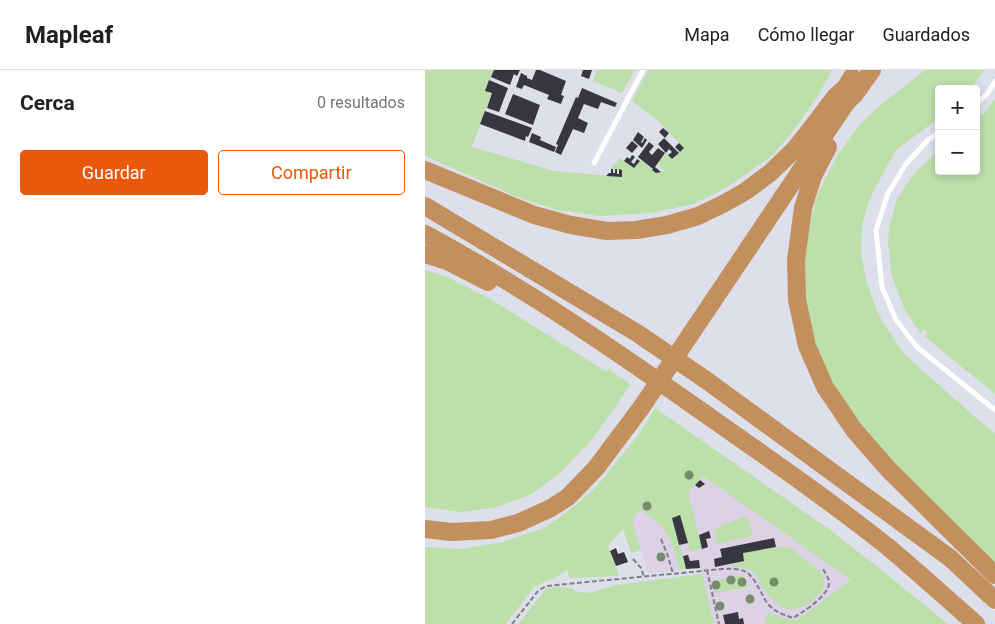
<!DOCTYPE html>
<html lang="es">
<meta charset="utf-8">
<style>
body{margin:0;font-family:Roboto,sans-serif;background:#f2f2f2;color:#202124}
.controls{position:absolute;right:15px;top:15px;display:grid;overflow:hidden;border-radius:5px;box-shadow:0 2px 8px #0003}
.controls button{width:45px;height:45px;display:grid;place-items:center;padding:0;border:0;border-bottom:1px solid #e0e0e0;background:#fff;color:#202124;font:25px sans-serif}
.list{margin:0;padding:0;list-style:none}
h2{display:flex;justify-content:space-between;align-items:center;height:65px;margin:0;padding:0 20px;font-size:21px}
h2 small{font-size:16px;font-weight:400;color:#757577}
.actions{display:flex;gap:10px;padding:15px 20px}
.actions a{flex:1;padding:11px 0;border:1px solid #ea580c;border-radius:5px;text-align:center;font-size:18px;color:#ea580c}
.actions .main{background:#ea580c;color:#fff}
.map{position:relative;flex:none;width:570px;height:554px;overflow:hidden}
header{display:flex;align-items:center;gap:30px;box-sizing:border-box;height:70px;padding:0 25px;background:#fff;border-bottom:1px solid #e0e0e0}
header strong{font-size:24px}
nav{display:flex;gap:28px;margin-inline-start:auto;font-size:18px}
main{display:flex}
aside{flex:1;background:#fff}
.map>svg:first-child{display:block}
.industrial{fill:#ddd1e5}
.green{fill:#bddfaa}
.building{fill:#383741}
.lines{fill:none;stroke-linecap:round;stroke-linejoin:round}
.path{stroke:#7e7f87;stroke-width:2;stroke-dasharray:5 2.5;stroke-linecap:butt}
.lane{stroke:#fff;stroke-width:5}
.highway{stroke:#c28f5d;stroke-width:18}
.tree{fill:#778b6d}
</style>
<header>
<strong>Mapleaf</strong>
<nav><a>Mapa</a><a>Cómo llegar</a><a>Guardados</a></nav>
</header>
<main>
<aside>
<h2>Cerca<small>0 resultados</small></h2>
<ul class="list">
</ul>
<div class="actions"><a class="main">Guardar</a><a>Compartir</a></div>
</aside>
<div class="map">
<svg width="570" height="554" viewBox="0 0 570 554">
<rect width="100%" height="100%" fill="#dddfea"/>
<!-- industrial -->
<polygon class="industrial" points="253,388 426,510 367,554 289,554 275,498 223,503 207,451"/>
<!-- green -->
<g class="green">
<polygon points="0,0 69,0 61,21 67,23 47,77 129,101 196,107 197,100 186,99 195,88 209,98 216,90 231,103 240,101 232,94 241,83 248,89 259,78 232,50 207,31 223,0 407,0 394,24 371,57 348,85 301,118 268,134 226,143 174,146 133,140 95,128 0,86"/>
<polygon points="172,0 210,0 197,23 168,11"/>
<polygon points="500,0 559,0 556,5 544,19 514,19 514,48 471,80 450,118 443,134 437,154 436,183 441,210 453,244 478,283 551,348 570,363 570,497 472,398 435,355 414,323 395,288 381,238 379,186 383,157 393,123 412,86 436,53 458,33"/>
<polygon points="570,29 570,324 499,266 503,263 499,259 495,263 480,240 467,207 463,172 464,157 472,129 490,102 514,81 514,101 551,101 551,50 559,43"/>
<polygon points="0,200 22,207 60,226 182,302 184,299 205,314 191,336 165,372 135,403 105,425 69,438 35,442 0,437"/>
<path d="M230,338L401,457L449,494L523,554H341L340,546L344,542C353,547 362,550 372,550L426,510L278,406L263,422L277,479L265,481L255,446L247,448L261,499L254,500C250,483 246,464 232,452C227,447 221,444 215,439L207,451L216,480L206,483L198,459L183,475L194,506L145,508L142,500L133,506L109,517L81,554H0V477L36,479L77,472L119,458L150,436L172,416L214,364Z"/>
<polygon points="322,446 328,466 292,474 290,458"/>
<path d="M360,476L366,478L398,504C401,512 399,519 393,525C370,548 353,542 337,516C335,512 333,506 329,503C324,497 315,497 307,497V494L319,491L318,483Z"/>
<polygon points="277,504 289,554 93,554 121,519 130,517 145,518 154,522 164,523 191,515"/>
<polygon points="316,505 321,509 323,517 290,523 288,513 292,510"/>
</g>
<!-- building -->
<g class="building">
<polygon points="69,0 95,0 92,6 89,4 85,15 66,7"/>
<polygon points="111,0 115,0 141,11 136,25 139,26 136,34 122,29 124,25 99,15 97,19 91,17 96,3 102,6 102,8 107,10"/>
<polygon points="158,0 167,0 164,9 156,6"/>
<polygon points="64,10 83,18 74,42 62,38 67,23 60,21"/>
<polygon points="157,18 192,33 190,37 176,32 173,39 159,34 153,48 163,53 159,63 148,59 136,85 130,82 133,75 131,74 151,27 153,28"/>
<polygon points="88,24 115,35 108,55 80,44"/>
<polygon points="60,41 107,58 103,67 101,66 100,71 55,54"/>
<polygon points="238,58 244,63 240,68 234,62"/>
<polygon points="213,62 219,67 216,72 217,73 220,68 222,70 217,78 208,70"/>
<polygon points="107,63 116,67 115,70 131,77 129,82 104,72"/>
<polygon points="239,68 254,83 247,89 243,85 247,82 244,79 241,83 233,74"/>
<polygon points="207,71 213,76 207,83 201,78"/>
<polygon points="224,72 229,76 224,82 227,85 233,78 240,83 230,97 236,102 231,103 227,100 228,99 213,87"/>
<polygon points="254,73 259,78 255,82 250,77"/>
<polygon points="207,85 210,87 206,92 209,94 212,89 215,91 209,98 199,91 202,87 205,89"/>
<polygon points="186,99 188,99 188,103 190,103 190,99 192,99 192,104 194,104 194,99 197,100 197,107 181,106 184,103 186,103"/>
<polygon points="275,410 280,414 274,418 270,415"/>
<polygon points="255,445 263,473 254,475 247,448"/>
<polygon points="284,461 286,468 281,469 283,477 277,479 274,465"/>
<polygon points="349,468 351,477 318,483 319,491 290,497 289,489 297,487 295,479"/>
<polygon points="191,478 193,484 199,482 203,492 191,496 185,481"/>
<polygon points="263,485 265,491 274,490 275,498 261,499 258,486"/>
<polygon points="313,542 314,549 318,548 319,554 300,554 298,545"/>
</g>
<g class="lines">
<!-- path -->
<g class="path">
<polyline points="236,469 243,486 248,504"/>
<polyline points="208,489 216,498 219,507"/>
<polyline points="282,500 294,554"/>
<path d="M87,554L113,521L121,516L297,499C323,498 325,502 337,524C339,528 342,534 346,537C352,543 360,545 368,548C378,542 402,527 404,514C405,509 400,503 398,499"/>
</g>
<!-- lane -->
<g class="lane">
<polyline points="551,34 563,23 570,11"/>
<polyline points="514,63 503,70 481,94 463,123 451,160 457,217 471,250 492,277 570,340"/>
<polyline points="169,93 218,0"/>
</g>
<!-- highway -->
<g class="highway">
<polyline points="403,77 388,106 378,138 371,190 372,230 382,276 400,317 429,360 464,400 570,505"/>
<polyline points="0,100 109,145 146,155 182,161 211,160 242,155 273,146 298,134 321,121 345,103 369,80 392,51 410,27 420,18 427,7"/>
<polyline points="0,136 212,263 281,310 525,488 570,530"/>
<path d="M0,164C88,211 170,267 252,324C323,374 395,423 463,477C493,502 522,529 551,554"/>
<polyline points="0,184 22,191 63,212"/>
<polyline points="0,459 26,462 66,460 93,453 126,438 143,427 171,398 216,338 421,33 430,24 447,0"/>
</g>
</g>
<!-- trees -->
<g class="tree">
<circle cx="264" cy="405" r="4.5"/>
<circle cx="222" cy="436" r="4.5"/>
<circle cx="236" cy="487" r="4.5"/>
<circle cx="306" cy="510" r="4.5"/>
<circle cx="317" cy="512" r="4.5"/>
<circle cx="349" cy="512" r="4.5"/>
<circle cx="291" cy="515" r="4.5"/>
<circle cx="325" cy="529" r="4.5"/>
<circle cx="295" cy="536" r="4.5"/>
</g>
</svg>
<div class="controls">
<button>+</button>
<button>−</button>
</div>
</div>
</main>
